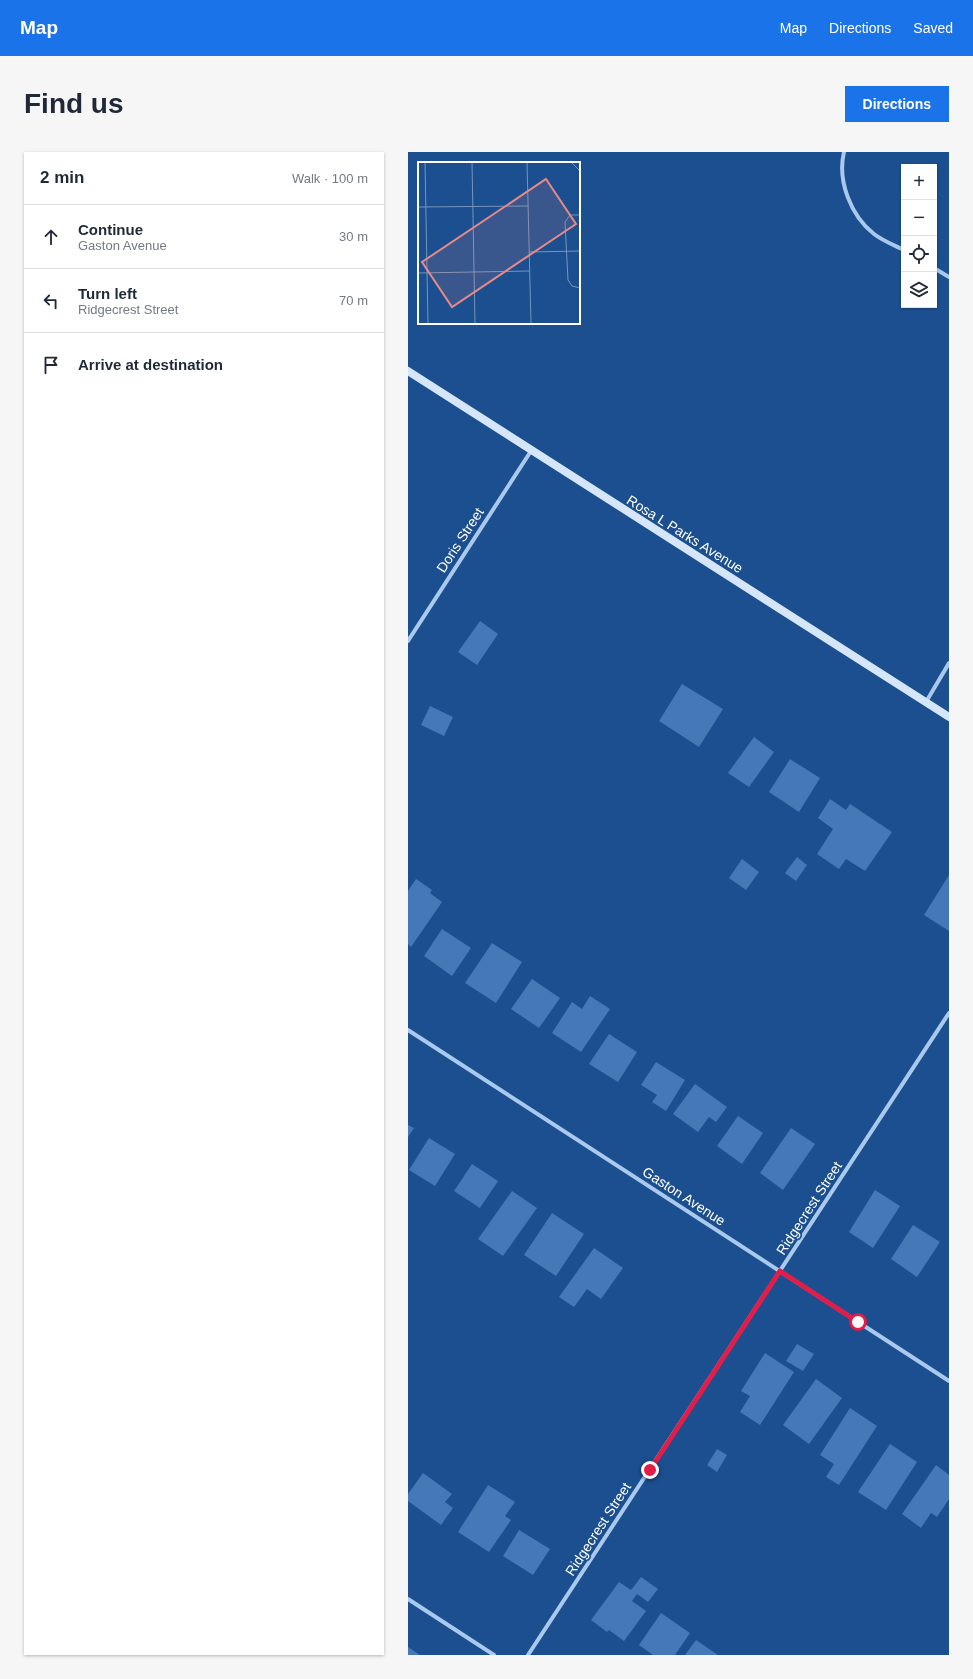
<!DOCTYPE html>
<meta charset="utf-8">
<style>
body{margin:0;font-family:Helvetica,sans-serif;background:#f6f6f7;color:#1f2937}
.controls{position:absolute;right:12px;top:12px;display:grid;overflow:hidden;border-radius:0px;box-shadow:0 1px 3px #0004}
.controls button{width:36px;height:36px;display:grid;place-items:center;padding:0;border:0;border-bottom:1px solid #e0e1e3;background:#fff;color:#1f2937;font:20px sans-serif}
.stop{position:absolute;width:12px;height:12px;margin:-9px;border:3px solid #e11d48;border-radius:50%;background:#fff}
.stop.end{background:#e11d48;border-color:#fff;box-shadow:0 1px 4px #0008}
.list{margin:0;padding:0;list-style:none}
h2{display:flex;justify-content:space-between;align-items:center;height:52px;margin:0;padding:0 16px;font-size:17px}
h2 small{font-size:13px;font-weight:400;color:#747a83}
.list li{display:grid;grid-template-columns:26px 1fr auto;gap:12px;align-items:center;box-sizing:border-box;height:64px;padding:0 16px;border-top:1px solid #e0e1e3}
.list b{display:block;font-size:15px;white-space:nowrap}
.list p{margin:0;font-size:13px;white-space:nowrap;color:#747a83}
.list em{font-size:13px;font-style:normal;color:#747a83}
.icon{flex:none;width:22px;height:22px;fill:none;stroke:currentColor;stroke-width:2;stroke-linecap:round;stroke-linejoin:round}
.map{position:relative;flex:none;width:541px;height:1503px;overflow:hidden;border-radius:0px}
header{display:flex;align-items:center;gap:24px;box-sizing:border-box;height:56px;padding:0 20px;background:#1a73e8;color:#fff}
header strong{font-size:19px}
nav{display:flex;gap:22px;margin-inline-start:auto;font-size:14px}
.intro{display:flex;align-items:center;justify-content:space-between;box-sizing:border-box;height:96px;padding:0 24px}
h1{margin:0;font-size:28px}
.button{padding:10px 18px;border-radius:0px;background:#1a73e8;color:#fff;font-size:14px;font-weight:700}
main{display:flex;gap:24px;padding:0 24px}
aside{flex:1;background:#fff;border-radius:0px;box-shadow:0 1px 3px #0004}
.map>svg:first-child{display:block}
.building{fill:#4478b7}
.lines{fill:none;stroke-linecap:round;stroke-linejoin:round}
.street{stroke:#a9c9ee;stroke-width:4}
.secondary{stroke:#d6e6fa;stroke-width:8}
.route{stroke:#e11d48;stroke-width:5}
.labels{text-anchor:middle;stroke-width:3.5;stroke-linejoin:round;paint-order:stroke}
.street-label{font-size:14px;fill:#fff;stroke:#1b4f8f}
.inset-road{fill:none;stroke:#7695bc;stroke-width:1}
.view{fill:#e88989;fill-opacity:0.15;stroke:#e88989;stroke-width:2}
.inset-edge{fill:none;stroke:#fff;stroke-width:2}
</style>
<header>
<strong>Map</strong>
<nav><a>Map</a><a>Directions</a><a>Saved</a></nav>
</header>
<div class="intro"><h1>Find us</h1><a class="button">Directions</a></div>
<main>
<aside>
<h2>2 min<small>Walk · 100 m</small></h2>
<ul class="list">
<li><svg class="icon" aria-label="ahead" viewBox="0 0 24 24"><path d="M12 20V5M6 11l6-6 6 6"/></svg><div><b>Continue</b><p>Gaston Avenue</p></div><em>30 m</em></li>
<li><svg class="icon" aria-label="left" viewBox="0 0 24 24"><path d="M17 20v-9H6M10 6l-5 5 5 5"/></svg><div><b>Turn left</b><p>Ridgecrest Street</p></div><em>70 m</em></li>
<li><svg class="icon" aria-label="arrive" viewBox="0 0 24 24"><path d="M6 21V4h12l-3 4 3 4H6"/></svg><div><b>Arrive at destination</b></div></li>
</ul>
</aside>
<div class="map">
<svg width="541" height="1503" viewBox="0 0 541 1503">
<rect width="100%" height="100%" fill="#1b4f8f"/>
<!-- building -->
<g class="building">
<polygon points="72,469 90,482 69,513 50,500"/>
<polygon points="274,532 315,557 291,595 251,569"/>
<polygon points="22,554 45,565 36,584 13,573"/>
<polygon points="346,585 366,600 341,635 320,621"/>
<polygon points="382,607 412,626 391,660 361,640"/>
<polygon points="422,647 438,658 442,652 484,680 457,719 438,707 431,717 409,702 425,677 410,666"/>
<polygon points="389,705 399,713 388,729 377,721"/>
<polygon points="334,707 351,720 338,738 321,726"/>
<polygon points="541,723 541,779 516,763"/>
<polygon points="8,727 24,738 22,741 34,750 3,795 0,792 0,739"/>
<polygon points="34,777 63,796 44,824 16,804"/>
<polygon points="84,791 114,810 88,851 57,831"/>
<polygon points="124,827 152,846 131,876 103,857"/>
<polygon points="182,844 202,857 173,900 144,881 164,850 174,857"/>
<polygon points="201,882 229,900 210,930 181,912"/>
<polygon points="248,910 277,928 258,959 244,950 249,943 233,933"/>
<polygon points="287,932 319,955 308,970 301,965 290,980 265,962"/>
<polygon points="330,964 355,981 334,1012 309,994"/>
<polygon points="0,973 6,976 0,985"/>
<polygon points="383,976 407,992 375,1038 352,1021"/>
<polygon points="21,986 47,1002 27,1034 1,1018"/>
<polygon points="64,1012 90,1029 72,1056 46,1039"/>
<polygon points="467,1038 492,1054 465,1096 441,1080"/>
<polygon points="104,1039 129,1056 95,1104 70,1087"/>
<polygon points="144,1061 176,1082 148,1124 116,1103"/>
<polygon points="505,1073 532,1090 509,1125 483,1107"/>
<polygon points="186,1096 215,1116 193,1147 179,1137 166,1155 151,1145"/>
<polygon points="389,1192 406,1202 395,1219 378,1209"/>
<polygon points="357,1201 386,1220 352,1273 332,1260 342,1244 333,1239"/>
<polygon points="408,1227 434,1246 401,1292 375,1273"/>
<polygon points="442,1256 469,1274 431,1333 418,1325 426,1312 412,1303"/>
<polygon points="482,1292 509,1310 478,1358 450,1340"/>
<polygon points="309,1297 319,1303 309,1320 299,1313"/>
<polygon points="528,1313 541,1323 541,1347 529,1365 523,1361 513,1376 494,1362"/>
<polygon points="15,1321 44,1342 37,1350 45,1356 33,1373 0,1349 0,1342"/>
<polygon points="80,1333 107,1350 97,1364 103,1368 81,1400 50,1380"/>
<polygon points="111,1378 142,1397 125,1423 95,1404"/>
<polygon points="233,1425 250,1437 240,1450 229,1442 224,1449 238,1459 216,1489 201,1478 199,1480 183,1468 211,1430 223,1438"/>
<polygon points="253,1461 282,1481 267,1503 245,1503 231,1493"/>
<polygon points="288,1488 310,1503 277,1503"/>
<polygon points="0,1495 12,1503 0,1503"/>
</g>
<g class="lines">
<!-- street -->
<g class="street">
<path d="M436,0C429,29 443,64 466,82C475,89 486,93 496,98"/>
<polyline points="526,116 541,125"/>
<polyline points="0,489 123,299"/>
<polyline points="518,550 541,511"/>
<polyline points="0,878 541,1229"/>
<polyline points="0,1447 86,1503"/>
<polyline points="120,1503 541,861"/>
</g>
<!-- secondary -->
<polyline class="secondary" points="0,219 541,565"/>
</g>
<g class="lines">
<!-- route -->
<polyline class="route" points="242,1318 372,1119 450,1170"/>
</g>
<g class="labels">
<!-- street labels -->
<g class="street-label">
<text transform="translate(277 382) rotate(32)" y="5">Rosa L Parks Avenue</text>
<text transform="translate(52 388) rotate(-57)" y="5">Doris Street</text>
<text transform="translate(276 1044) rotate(33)" y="5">Gaston Avenue</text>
<text transform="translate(401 1056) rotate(-57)" y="5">Ridgecrest Street</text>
<text transform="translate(190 1377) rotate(-57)" y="5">Ridgecrest Street</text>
</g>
</g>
<!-- overview -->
<g transform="translate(10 10)">
<rect width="162" height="162" fill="#1b4f8f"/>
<path class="inset-road" d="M7,0L10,162M54,0L57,162M109,0L113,162M153,0L162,9M0,45L110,44M162,53H152L147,60L150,118L154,124L162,126M111,90L162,89M0,111L112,109"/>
<path class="view" d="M128,17L158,62L34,145L4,100Z"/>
<rect width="162" height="162" class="inset-edge"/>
</g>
</svg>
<div class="controls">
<button>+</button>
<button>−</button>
<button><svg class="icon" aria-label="locate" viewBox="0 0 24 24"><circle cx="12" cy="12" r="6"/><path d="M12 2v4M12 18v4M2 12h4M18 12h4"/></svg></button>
<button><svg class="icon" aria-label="layers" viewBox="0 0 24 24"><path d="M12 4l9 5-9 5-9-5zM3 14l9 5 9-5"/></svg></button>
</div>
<div class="stop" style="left:450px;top:1170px"></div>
<div class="stop end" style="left:242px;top:1318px"></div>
</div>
</main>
